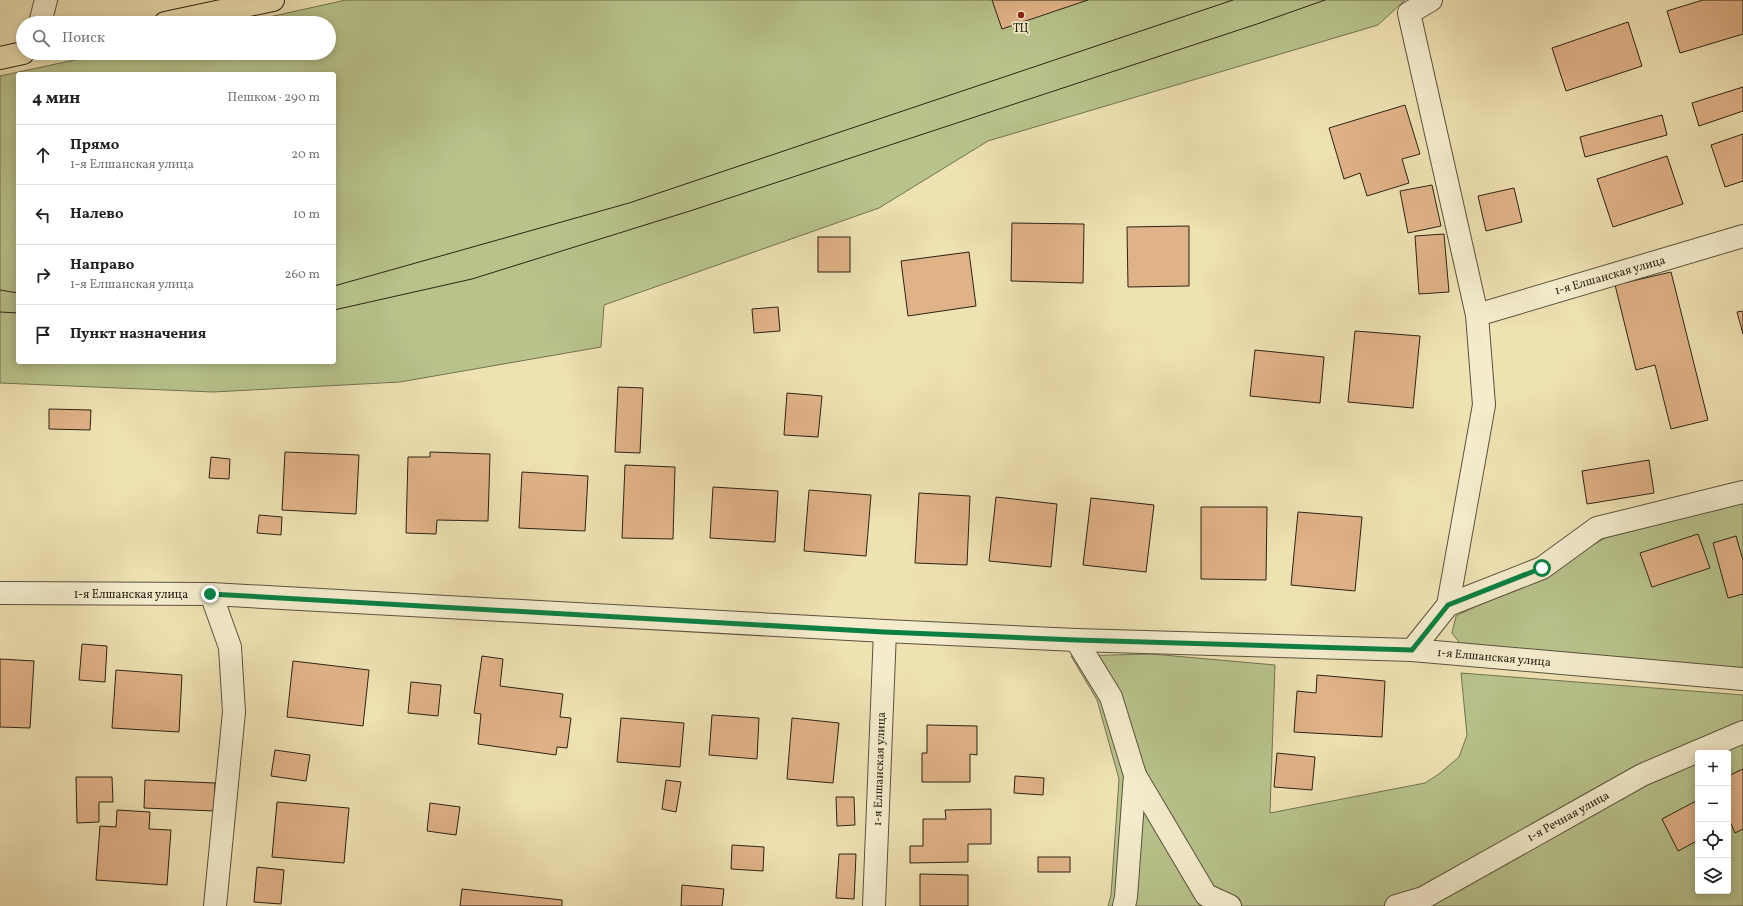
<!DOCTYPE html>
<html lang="ru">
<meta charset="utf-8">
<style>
body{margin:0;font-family:Vollkorn,serif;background:#f2f2f2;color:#222}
.controls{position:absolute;right:12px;bottom:12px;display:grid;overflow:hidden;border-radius:4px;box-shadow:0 2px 10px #0003}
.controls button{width:36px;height:36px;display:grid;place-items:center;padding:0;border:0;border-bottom:1px solid #e0e0e0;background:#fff;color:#222;font:20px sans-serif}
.stop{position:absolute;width:12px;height:12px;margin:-9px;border:3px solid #0b8043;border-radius:50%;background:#fff}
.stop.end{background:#0b8043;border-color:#fff;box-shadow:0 1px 4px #0008}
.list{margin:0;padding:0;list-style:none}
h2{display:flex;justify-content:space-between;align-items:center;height:52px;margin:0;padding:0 16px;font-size:17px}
h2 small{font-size:13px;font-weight:400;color:#767676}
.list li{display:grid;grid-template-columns:26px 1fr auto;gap:12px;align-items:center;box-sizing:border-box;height:60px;padding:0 16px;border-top:1px solid #e0e0e0}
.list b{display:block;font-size:15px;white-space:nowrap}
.list p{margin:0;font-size:13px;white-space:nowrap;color:#767676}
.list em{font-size:13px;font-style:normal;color:#767676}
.icon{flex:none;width:22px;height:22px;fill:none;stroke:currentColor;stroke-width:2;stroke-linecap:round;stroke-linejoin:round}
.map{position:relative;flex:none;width:1743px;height:906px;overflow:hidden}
.search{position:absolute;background:#fff;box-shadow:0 2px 10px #0003;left:16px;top:16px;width:320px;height:44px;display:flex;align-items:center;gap:10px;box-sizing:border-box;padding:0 14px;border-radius:22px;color:#767676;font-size:15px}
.panel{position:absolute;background:#fff;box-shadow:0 2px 10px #0003;left:16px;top:72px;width:320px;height:292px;border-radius:4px}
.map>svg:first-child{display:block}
.green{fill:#b8c38c;stroke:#727352;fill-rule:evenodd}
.building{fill:#e0b287;stroke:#2c2317}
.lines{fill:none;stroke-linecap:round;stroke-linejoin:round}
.minor-casing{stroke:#5c523e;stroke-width:24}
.major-casing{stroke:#2c2317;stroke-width:24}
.minor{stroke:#f4eccd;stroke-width:22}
.major{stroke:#eee1b2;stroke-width:22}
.tram{stroke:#2c2317;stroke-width:1}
.route{stroke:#0b8043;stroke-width:5}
.poi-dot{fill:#8f2418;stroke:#f4eccd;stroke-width:1.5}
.labels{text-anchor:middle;stroke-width:3.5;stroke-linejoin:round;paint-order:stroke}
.poi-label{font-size:12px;fill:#2c2317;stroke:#f4eccd}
.street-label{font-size:12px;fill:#2c2317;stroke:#f4eccd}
</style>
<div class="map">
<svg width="1743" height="906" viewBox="0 0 1743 906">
<rect width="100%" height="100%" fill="#eee1b2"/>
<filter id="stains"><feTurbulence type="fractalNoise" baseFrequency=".005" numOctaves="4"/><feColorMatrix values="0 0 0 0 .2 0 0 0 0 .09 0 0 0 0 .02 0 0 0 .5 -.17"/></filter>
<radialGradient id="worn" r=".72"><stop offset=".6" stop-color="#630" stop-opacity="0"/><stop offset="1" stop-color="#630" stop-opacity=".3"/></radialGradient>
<!-- green -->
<g class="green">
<path d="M346,0H1405L1378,25L988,141L879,208L604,305L601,347L400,382L213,392L0,383V76L107,53H329V23H242ZM18,74H334V362H18Z"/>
<polygon points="1743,502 1743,669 1462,646 1452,633 1456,616 1546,572 1605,538"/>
<path d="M1152,654L1275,665L1270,813L1425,783L1439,774L1459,757L1467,735L1461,673L1743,695V906H1108L1111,895L1119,779L1097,700L1071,656ZM1698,753H1728V891H1698Z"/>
</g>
<!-- building -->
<g class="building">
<polygon points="992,0 1088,0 1002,29"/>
<polygon points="1703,0 1743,0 1743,34 1680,53 1667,11"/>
<polygon points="1628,22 1642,66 1566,91 1552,48"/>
<polygon points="1743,87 1743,111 1699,126 1692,103"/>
<polygon points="1405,105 1420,154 1402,159 1409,183 1367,196 1360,173 1344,179 1329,128"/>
<polygon points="1662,115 1667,135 1585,157 1580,137"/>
<polygon points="1743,134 1743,181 1725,187 1711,145"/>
<polygon points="1667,156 1683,204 1613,227 1597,179"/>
<polygon points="1432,185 1441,226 1408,233 1400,191"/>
<polygon points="1514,188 1522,222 1486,231 1478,196"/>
<polygon points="1012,223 1084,224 1083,283 1011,281"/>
<polygon points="1189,226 1189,286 1128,287 1127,227"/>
<polygon points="1444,234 1449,292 1419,294 1415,236"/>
<rect x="818" y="237" width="32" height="35"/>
<polygon points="969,252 976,306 908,316 901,261"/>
<polygon points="1671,272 1708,420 1671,429 1655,365 1636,370 1615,285"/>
<polygon points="778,307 780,331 754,333 752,309"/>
<polygon points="1743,311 1743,334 1737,312"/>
<polygon points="1355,331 1420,336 1413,408 1348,402"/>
<polygon points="1255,350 1324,357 1320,403 1250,396"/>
<polygon points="618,387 643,388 640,453 615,452"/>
<polygon points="787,393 822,396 818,437 784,435"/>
<polygon points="49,409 91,410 90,430 49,429"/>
<polygon points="285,452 359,455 356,514 282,510"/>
<polygon points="430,452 490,454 488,521 437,520 436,534 406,533 408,457 430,457"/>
<polygon points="211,457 230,459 229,479 209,478"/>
<polygon points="1649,460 1654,493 1587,504 1582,471"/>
<polygon points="625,465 675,467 673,539 622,538"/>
<polygon points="522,472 588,476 585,531 519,528"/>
<polygon points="713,487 778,491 775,542 710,538"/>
<polygon points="809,490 871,495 866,556 804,551"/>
<polygon points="919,493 970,496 967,565 915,563"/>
<polygon points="996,497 1057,504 1051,567 989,561"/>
<polygon points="1091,498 1154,505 1146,572 1083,565"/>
<polygon points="1201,507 1267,507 1266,580 1201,579"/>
<polygon points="1298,512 1362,517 1355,591 1291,585"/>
<polygon points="259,515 282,517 281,535 257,533"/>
<polygon points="1698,534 1710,568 1652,587 1640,553"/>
<polygon points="1736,536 1743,560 1743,594 1728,598 1713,543"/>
<polygon points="82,644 107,646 105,682 79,680"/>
<polygon points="482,656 503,659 500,686 563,694 560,717 571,718 567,748 557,747 556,755 478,744 481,714 474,713"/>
<polygon points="0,659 34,661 30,728 0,727"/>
<polygon points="293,661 369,670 363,726 287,717"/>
<polygon points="116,670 182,675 179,732 112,728"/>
<polygon points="1317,675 1385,681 1382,737 1294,732 1297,691 1316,693"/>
<polygon points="411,682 441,685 438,716 408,713"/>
<polygon points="712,715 759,718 757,759 709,755"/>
<polygon points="621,718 684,723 680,767 617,762"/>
<polygon points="792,718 839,723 833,783 787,779"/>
<polygon points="927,725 977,726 977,755 970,754 970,782 922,782 922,753 927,753"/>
<polygon points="275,750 310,755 306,781 271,776"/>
<polygon points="1277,753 1315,757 1312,790 1274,787"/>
<polygon points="1743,769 1743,829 1735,833 1728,817 1728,776"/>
<polygon points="1015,776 1044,778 1043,795 1014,793"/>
<polygon points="76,777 112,777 113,802 99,802 99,822 77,823"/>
<polygon points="145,780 215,783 214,811 144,808"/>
<polygon points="666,780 681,782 676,812 662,809"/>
<polygon points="836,797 854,797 855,825 837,826"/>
<polygon points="1698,800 1698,848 1695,842 1678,851 1662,819"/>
<polygon points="277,802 349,808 344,863 272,857"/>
<polygon points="430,803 460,807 456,835 427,831"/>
<polygon points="991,809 991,844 968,844 968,862 910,863 910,846 923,846 923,819 946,819 945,810"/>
<polygon points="117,810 150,812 149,829 171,830 167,885 96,880 100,826 116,827"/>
<polygon points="732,845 764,847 763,871 731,869"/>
<polygon points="839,854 856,854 854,899 836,898"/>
<rect x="1038" y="857" width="32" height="15"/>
<polygon points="257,867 284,870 281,904 254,902"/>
<polygon points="920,874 968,875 968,906 920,906"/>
<polygon points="682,885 724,889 722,906 681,906"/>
<polygon points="462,889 562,900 562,906 460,906"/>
</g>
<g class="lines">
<defs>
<g id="minor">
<polyline points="40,23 46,0"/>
<polyline points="1477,315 1743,236"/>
<polyline points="0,593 211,594 885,631 1076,640 1412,650 1743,679"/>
<polyline points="211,594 230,647 234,712 215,906"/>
<polyline points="1448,605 1542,568 1597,528 1743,492"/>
<polyline points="1076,640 1111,697 1135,775 1126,897 1124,906"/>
<polyline points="1412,650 1448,605 1484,405 1477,315 1409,13 1431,0"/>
<polyline points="1135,775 1206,895 1230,906"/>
<polyline points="874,906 885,631"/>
<polyline points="1396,906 1423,898 1642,775 1743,732"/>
</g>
<g id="major">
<polyline points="165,23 273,0"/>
<polyline points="0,58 23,53"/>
</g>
</defs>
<!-- minor casing -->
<use href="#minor" class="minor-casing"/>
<!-- major casing -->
<use href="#major" class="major-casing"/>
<!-- minor -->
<use href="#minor" class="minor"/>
<!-- major -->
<use href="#major" class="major"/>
<!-- tram -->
<g class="tram">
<polyline points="334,286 629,203 1233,0"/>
<polyline points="0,290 18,293"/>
<polyline points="334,310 472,279 693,210 1260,23 1325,0"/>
<polyline points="0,312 18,313"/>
</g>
</g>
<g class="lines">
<!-- route -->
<polyline class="route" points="210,594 884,632 1076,640 1412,650 1448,605 1542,568"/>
</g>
<!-- markers -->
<circle class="poi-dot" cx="1021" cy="15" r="4"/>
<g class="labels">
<!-- poi labels -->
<g class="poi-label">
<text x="1021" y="32">ТЦ</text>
</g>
<!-- street labels -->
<g class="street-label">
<text transform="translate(1610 275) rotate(-16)" y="4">1-я Елшанская улица</text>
<text x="131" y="598">1-я Елшанская улица</text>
<text transform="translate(1494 657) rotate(5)" y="4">1-я Елшанская улица</text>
<text transform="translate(879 769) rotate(-88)" y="4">1-я Елшанская улица</text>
<text transform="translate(1568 816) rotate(-29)" y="4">1-я Речная улица</text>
</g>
</g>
<rect width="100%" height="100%" filter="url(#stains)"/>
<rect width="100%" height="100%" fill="url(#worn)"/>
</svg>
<div class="controls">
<button>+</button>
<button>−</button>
<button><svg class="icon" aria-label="locate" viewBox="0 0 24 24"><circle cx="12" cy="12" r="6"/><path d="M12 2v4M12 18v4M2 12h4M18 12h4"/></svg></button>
<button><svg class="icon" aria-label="layers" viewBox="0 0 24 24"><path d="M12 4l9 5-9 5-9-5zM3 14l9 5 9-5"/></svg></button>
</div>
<div class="stop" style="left:1542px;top:568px"></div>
<div class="stop end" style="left:210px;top:594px"></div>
<div class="search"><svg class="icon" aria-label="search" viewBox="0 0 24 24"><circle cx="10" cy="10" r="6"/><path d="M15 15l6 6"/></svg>Поиск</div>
<section class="panel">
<h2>4 мин<small>Пешком · 290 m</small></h2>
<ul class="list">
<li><svg class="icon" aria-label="ahead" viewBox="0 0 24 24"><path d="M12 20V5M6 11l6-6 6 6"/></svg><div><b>Прямо</b><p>1-я Елшанская улица</p></div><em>20 m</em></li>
<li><svg class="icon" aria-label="left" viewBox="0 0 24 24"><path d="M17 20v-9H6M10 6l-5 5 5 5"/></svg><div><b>Налево</b></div><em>10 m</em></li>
<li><svg class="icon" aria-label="right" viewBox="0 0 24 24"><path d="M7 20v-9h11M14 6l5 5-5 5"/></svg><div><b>Направо</b><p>1-я Елшанская улица</p></div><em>260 m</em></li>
<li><svg class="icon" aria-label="arrive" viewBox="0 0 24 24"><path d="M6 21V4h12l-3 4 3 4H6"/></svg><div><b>Пункт назначения</b></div></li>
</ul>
</section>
</div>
